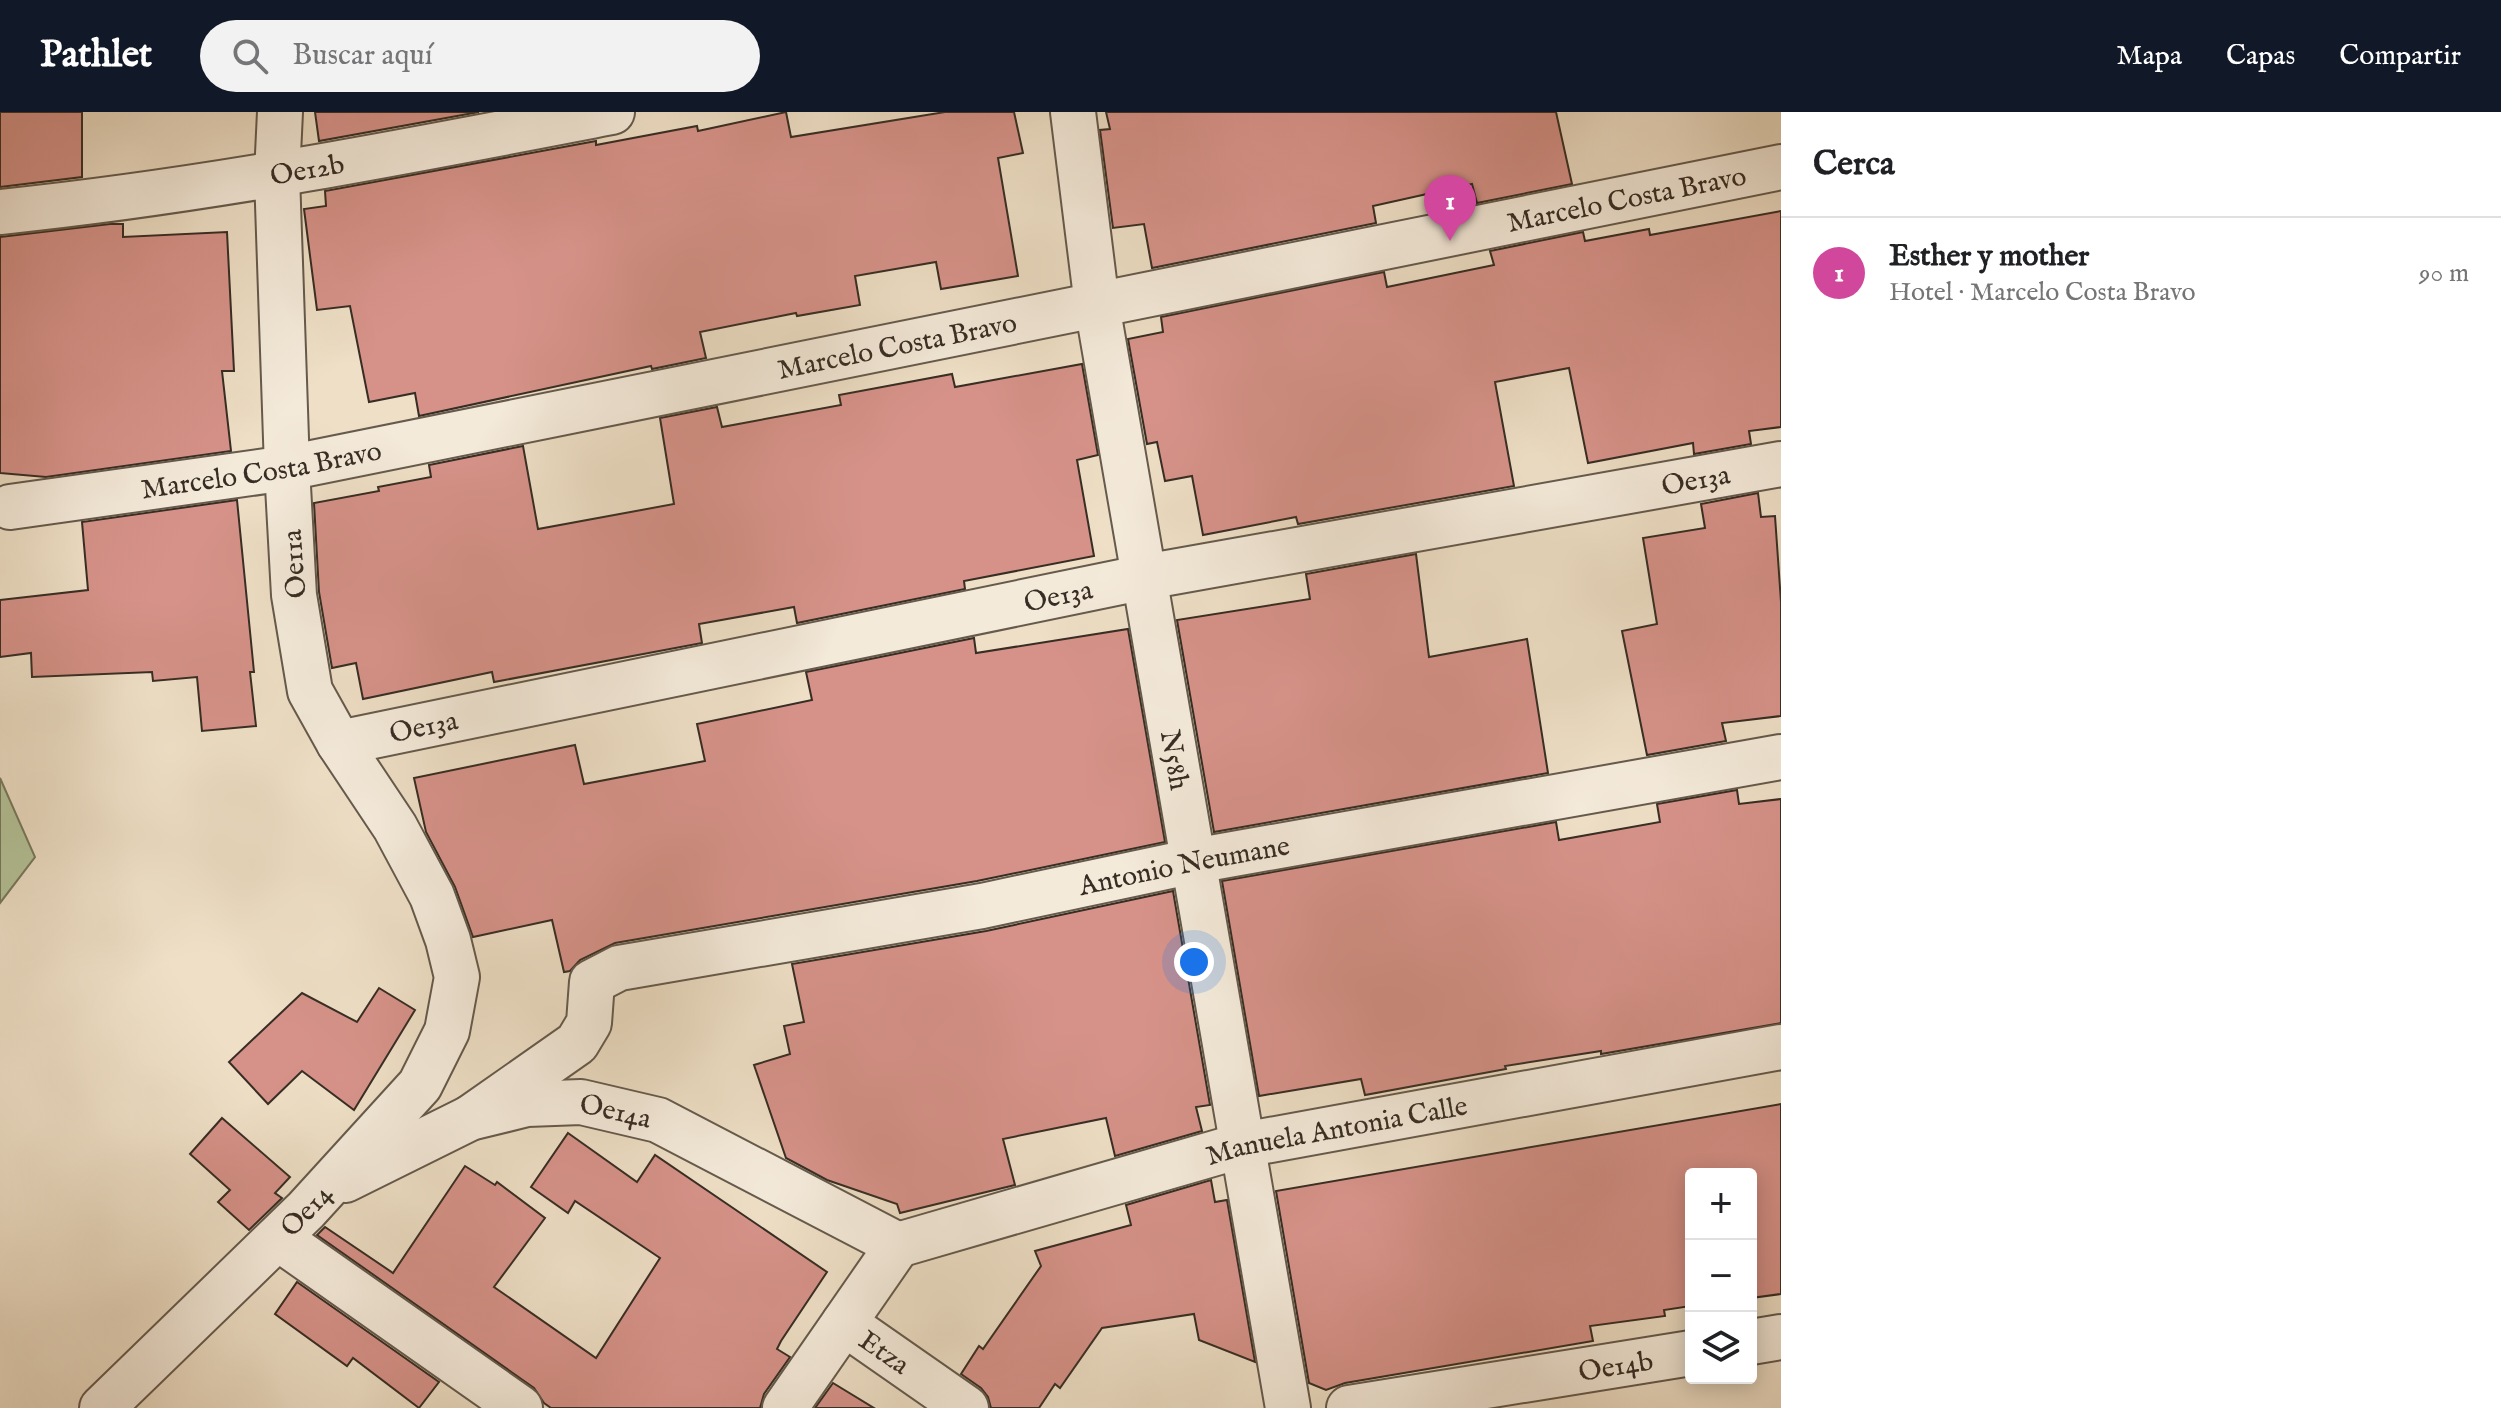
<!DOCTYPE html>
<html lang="es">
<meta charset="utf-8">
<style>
body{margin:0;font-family:"IM FELL English",serif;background:#f2f2f2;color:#202124}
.controls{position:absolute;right:24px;bottom:24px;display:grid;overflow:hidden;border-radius:8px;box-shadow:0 4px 20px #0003}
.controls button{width:72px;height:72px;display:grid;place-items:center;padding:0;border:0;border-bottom:2px solid #e0e0e0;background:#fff;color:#202124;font:40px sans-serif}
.you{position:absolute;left:1194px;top:850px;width:28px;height:28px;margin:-20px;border:6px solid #fff;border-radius:50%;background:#1a73e8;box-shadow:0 0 0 12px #1a73e833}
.badge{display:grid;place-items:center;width:52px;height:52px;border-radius:50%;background:#111827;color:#fff;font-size:26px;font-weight:700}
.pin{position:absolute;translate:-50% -66px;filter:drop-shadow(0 2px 4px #0008)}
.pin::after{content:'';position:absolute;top:42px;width:28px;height:24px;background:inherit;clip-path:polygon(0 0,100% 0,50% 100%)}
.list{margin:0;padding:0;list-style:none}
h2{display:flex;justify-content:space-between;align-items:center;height:104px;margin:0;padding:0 32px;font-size:34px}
h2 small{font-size:26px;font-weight:400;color:#757577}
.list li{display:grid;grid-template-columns:52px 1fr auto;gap:24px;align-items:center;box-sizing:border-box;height:112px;padding:0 32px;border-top:2px solid #e0e0e0}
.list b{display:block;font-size:30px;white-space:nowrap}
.list p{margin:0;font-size:26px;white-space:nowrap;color:#757577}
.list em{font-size:26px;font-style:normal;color:#757577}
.icon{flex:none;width:44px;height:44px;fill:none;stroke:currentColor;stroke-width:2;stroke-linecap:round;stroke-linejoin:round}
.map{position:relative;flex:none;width:1781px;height:1296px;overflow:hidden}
header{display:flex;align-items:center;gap:48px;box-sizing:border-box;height:112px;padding:0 40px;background:#111827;color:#fff}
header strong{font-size:38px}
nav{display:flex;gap:44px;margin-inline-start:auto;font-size:28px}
.search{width:560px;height:72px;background:#f2f2f2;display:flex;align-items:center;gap:20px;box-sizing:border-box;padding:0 28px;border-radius:44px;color:#757577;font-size:30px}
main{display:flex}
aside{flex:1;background:#fff}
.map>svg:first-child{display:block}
.green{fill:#b4c398;stroke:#76785e;stroke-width:2}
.building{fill:#d69289;stroke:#372d24;stroke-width:2}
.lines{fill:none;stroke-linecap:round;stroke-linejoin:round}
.minor-casing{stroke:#655a4c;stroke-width:48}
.minor{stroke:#f4eada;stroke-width:44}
.labels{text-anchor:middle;stroke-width:6;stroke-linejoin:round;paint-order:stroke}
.street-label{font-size:28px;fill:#372d24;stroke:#f4eada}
</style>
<header>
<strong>Pathlet</strong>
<div class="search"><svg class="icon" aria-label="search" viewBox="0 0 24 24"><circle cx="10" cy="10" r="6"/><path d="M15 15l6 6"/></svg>Buscar aquí</div>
<nav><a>Mapa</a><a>Capas</a><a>Compartir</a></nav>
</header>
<main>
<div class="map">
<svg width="1781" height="1296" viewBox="0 0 1781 1296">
<rect width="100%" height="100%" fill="#eedfc6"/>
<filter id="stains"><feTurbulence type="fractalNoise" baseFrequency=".0025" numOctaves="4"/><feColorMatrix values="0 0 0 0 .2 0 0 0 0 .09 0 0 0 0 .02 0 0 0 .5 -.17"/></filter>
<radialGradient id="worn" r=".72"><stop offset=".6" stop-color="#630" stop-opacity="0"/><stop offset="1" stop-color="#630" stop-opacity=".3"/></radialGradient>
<!-- green -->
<polygon class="green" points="0,666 35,745 0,791"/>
<!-- building -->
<g class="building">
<polygon points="0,0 82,0 82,65 0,75"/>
<polygon points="315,0 479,0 319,29"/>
<polygon points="786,0 791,25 945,0 1014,0 1023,41 998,46 1018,164 941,177 936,150 855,164 860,193 797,204 796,201 700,220 706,246 652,257 651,254 419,304 415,281 369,290 350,194 317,198 304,97 326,94 325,79 596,29 596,33 697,14 698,19"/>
<polygon points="1106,0 1556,0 1572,72 1477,91 1472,72 1373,94 1376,111 1152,156 1144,112 1113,116 1100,18 1110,17"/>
<polygon points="1781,99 1781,315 1749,319 1751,332 1694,342 1693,331 1588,351 1569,256 1495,270 1514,374 1298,412 1296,405 1203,423 1192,364 1165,369 1157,330 1147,332 1128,227 1163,220 1161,205 1384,160 1387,175 1494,153 1490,139 1583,120 1585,129 1649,117 1650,123"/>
<polygon points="110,112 123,112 123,125 227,120 234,259 222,259 231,339 46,365 0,361 0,125"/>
<polygon points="1082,252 1098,343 1077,348 1094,444 964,469 965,477 797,511 794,495 699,512 702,531 494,570 492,560 363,587 356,551 332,556 319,480 314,391 379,379 378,375 431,365 429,353 523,334 538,417 674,392 660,306 717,295 722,315 841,293 839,283 952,262 955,275"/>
<polygon points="1758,381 1761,405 1775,404 1781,490 1781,604 1722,611 1726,629 1647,643 1622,519 1657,512 1643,426 1705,416 1701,392"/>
<polygon points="237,388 254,560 250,560 256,614 202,619 197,565 153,569 152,560 32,565 31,541 0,545 0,488 88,478 82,410"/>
<polygon points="1416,442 1429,545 1527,527 1548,661 1214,720 1177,508 1310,487 1306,462"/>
<polygon points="1128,517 1165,730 977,769 615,831 580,848 570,859 564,860 552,808 473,825 455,775 426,720 414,666 575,633 584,672 705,649 697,612 812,588 806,560 974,526 976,541"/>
<polygon points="1737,678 1739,692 1781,687 1781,911 1601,942 1601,939 1505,954 1506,957 1365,983 1361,967 1259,984 1222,769 1556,710 1559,728 1660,710 1657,692"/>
<polygon points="1173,779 1210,993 1196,995 1202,1019 1115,1044 1106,1006 1003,1027 1015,1073 900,1101 897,1092 827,1068 786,1046 754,953 790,942 784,914 804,910 792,852 986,819"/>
<polygon points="379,876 415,898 354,998 302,959 268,992 229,950 302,881 357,910"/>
<polygon points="1781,992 1781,1182 1751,1186 1751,1062 1691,1062 1691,1194 1664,1198 1665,1204 1590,1214 1593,1229 1345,1271 1326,1278 1309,1271 1276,1079"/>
<polygon points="222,1006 290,1065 275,1081 282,1086 249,1118 218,1090 230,1078 190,1042"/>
<polygon points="568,1021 637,1070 655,1043 827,1160 781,1229 777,1237 790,1245 764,1282 760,1296 551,1296 544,1291 534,1276 317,1123 325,1115 393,1161 465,1054 495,1073 497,1070 545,1106 494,1175 596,1246 660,1146 575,1089 568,1101 531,1075"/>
<polygon points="1211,1068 1215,1090 1227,1088 1255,1250 1199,1228 1194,1202 1102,1216 1060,1276 1055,1272 1039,1296 991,1296 988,1285 981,1276 961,1262 979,1234 983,1237 1041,1154 1035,1139 1131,1113 1126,1093"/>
<polygon points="297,1170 439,1270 419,1296 353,1246 347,1254 275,1202"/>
<polygon points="833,1271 874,1296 815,1296"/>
</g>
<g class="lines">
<defs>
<g id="minor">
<path id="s1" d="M1073,0L1097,193L1288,1296"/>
<path id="s2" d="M0,100C206,79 409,39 612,0"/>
<path id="s3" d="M10,395L287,356L1781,55"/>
<path id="s4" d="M339,631L1145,465L1781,352"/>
<path id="s5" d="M470,1006L577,931L589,911L592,870L619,856L982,794L1194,749L1781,645"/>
<path id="s6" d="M345,1068L470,1006L527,992L581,990L658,1008L898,1133"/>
<polyline points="278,1126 520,1296"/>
<path id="s7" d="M898,1133L1243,1033L1781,935"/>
<path id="s8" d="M844,1211L966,1296"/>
<polyline points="1751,1230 1781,1225"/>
<path id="s9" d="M102,1296L306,1098L420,973L447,919L457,865L448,828L432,784L395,715L339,631L310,579L294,483L287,356L277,63L280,0"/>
<polyline points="785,1296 898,1133"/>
<path id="s10" d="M1349,1296L1691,1241"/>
</g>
</defs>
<!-- minor casing -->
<use href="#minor" class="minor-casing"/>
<!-- minor -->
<use href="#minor" class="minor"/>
</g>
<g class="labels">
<!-- street labels -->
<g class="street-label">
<text dy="10" stroke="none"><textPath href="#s2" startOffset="310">Oe12b</textPath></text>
<text dy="10" stroke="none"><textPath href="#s3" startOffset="1646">Marcelo Costa Bravo</textPath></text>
<text dy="10" stroke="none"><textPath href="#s3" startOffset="902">Marcelo Costa Bravo</textPath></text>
<text dy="10" stroke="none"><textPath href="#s3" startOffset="254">Marcelo Costa Bravo</textPath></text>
<text dy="10" stroke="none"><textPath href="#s4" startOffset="1382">Oe13a</textPath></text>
<text transform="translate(293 452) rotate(-94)" y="10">Oe11a</text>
<text dy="10" stroke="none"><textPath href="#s4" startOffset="734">Oe13a</textPath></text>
<text dy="10" stroke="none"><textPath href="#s4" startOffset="86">Oe13a</textPath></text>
<text dy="10" stroke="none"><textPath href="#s1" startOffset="656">N58h</textPath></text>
<text dy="10" stroke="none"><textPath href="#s5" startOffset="800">Antonio Neumane</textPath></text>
<text dy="10" stroke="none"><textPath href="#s6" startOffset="288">Oe14a</textPath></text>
<text dy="10" stroke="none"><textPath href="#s7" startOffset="454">Manuela Antonia Calle</textPath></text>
<text dy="10" stroke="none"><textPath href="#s9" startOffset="284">Oe14</textPath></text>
<text dy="10" stroke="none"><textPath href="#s8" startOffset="50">Etza</textPath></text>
<text dy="10" stroke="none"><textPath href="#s10" startOffset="270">Oe14b</textPath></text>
</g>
</g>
<rect width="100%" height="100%" filter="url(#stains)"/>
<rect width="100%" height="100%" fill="url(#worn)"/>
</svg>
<div class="controls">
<button>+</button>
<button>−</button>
<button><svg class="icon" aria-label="layers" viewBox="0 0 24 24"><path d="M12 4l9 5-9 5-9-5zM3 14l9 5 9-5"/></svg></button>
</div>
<div class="you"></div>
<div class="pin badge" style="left:1450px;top:129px;background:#d1479c">1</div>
</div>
<aside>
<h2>Cerca<small></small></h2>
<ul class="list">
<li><span class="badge" style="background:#d1479c">1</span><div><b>Esther y mother</b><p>Hotel · Marcelo Costa Bravo</p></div><em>90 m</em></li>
</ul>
</aside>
</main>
